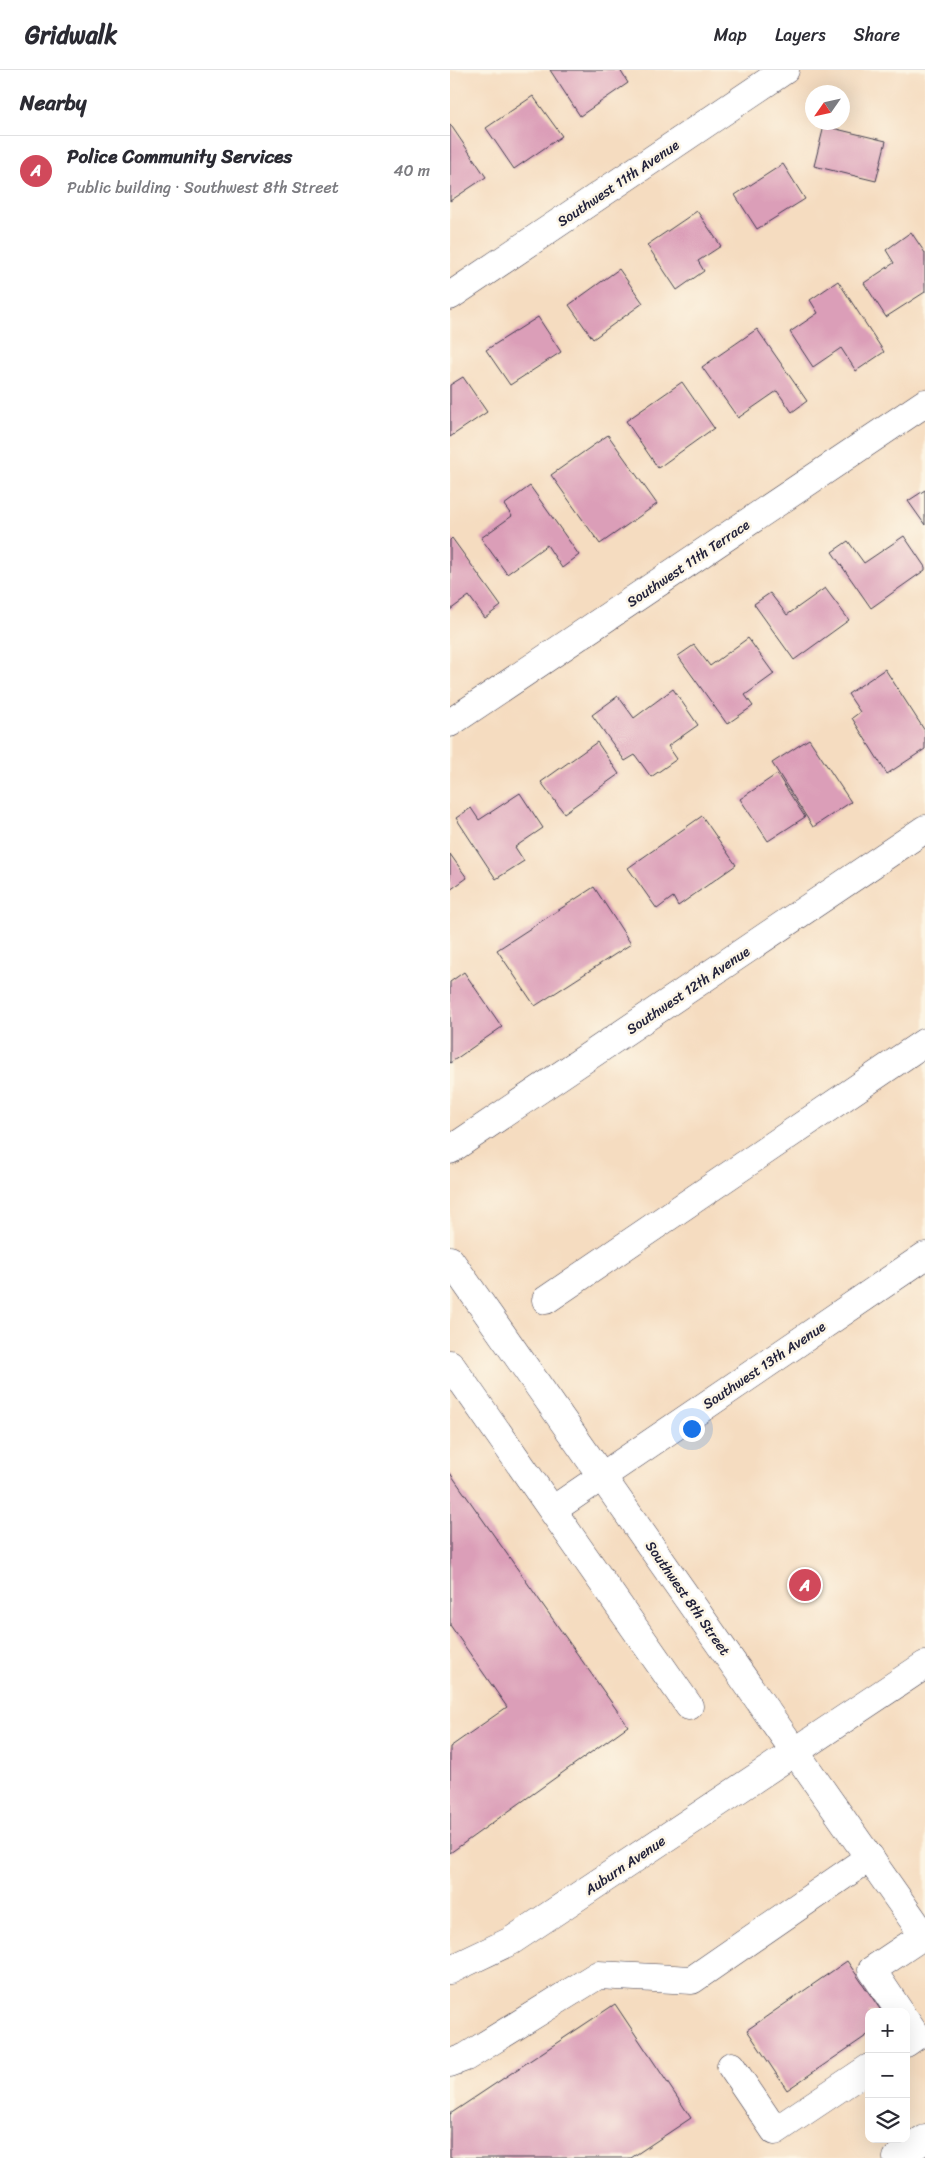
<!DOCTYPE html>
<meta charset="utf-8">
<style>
body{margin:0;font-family:Sriracha,sans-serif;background:#f2f2f3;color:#2b2b33}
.controls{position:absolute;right:15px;bottom:15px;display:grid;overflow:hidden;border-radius:10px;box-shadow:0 5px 20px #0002}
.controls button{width:45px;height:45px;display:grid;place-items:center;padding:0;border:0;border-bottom:1px solid #e1e1e2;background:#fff;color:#2b2b33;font:25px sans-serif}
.compass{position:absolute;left:355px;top:15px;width:45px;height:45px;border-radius:50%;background:#fff;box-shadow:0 5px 20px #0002;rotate:236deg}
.you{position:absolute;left:241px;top:1358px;width:18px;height:18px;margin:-12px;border:4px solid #fff;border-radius:50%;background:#1a73e8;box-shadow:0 0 0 8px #1a73e833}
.badge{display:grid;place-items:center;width:32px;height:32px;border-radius:50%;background:#d1495b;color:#fff;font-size:16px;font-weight:700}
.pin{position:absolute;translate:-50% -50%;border:2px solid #fff;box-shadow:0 1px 5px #0006}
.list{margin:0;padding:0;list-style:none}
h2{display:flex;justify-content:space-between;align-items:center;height:65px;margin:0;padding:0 20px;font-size:21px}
h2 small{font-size:16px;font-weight:400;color:#7c7c81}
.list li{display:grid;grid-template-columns:32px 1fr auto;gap:15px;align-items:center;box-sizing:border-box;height:70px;padding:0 20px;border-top:1px solid #e1e1e2}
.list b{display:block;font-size:19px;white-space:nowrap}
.list p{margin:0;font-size:16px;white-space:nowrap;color:#7c7c81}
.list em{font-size:16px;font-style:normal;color:#7c7c81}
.icon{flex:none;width:28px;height:28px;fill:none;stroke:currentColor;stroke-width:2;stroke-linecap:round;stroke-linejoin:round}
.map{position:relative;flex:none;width:475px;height:2088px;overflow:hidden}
header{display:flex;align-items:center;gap:30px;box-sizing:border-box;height:70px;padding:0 25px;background:#fff;border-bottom:1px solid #e1e1e2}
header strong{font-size:24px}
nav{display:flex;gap:28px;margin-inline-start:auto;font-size:18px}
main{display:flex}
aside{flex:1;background:#fff}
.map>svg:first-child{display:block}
.building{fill:#db9eb8}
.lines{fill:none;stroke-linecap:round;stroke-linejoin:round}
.minor-casing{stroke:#423e4f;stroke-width:29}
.minor{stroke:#fff;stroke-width:28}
.labels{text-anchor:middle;stroke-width:5;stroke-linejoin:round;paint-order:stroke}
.street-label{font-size:14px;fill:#22223b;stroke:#fcf5e5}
</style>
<header>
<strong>Gridwalk</strong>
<nav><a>Map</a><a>Layers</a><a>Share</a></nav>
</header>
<main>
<aside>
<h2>Nearby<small></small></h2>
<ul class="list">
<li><span class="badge">A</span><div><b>Police Community Services</b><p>Public building · Southwest 8th Street</p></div><em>40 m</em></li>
</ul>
</aside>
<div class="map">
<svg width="475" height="2088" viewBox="0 0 475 2088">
<rect width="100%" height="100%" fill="#fcf5e5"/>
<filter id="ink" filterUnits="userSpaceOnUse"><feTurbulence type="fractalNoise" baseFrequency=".02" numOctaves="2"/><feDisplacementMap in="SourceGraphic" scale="10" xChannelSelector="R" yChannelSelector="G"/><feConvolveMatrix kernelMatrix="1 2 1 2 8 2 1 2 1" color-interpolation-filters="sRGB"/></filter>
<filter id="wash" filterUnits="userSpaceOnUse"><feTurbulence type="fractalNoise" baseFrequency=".0096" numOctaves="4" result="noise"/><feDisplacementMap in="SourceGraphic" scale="20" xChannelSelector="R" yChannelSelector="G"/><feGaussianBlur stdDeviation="1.12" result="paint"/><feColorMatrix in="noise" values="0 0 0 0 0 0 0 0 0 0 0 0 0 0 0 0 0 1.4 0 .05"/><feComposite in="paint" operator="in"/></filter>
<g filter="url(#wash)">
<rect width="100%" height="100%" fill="#f5dcc0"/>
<g id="blocks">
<!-- building -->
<g class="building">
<polygon points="100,0 170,0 178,13 130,46"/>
<polygon points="83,26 112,66 64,99 36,58"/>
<polygon points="0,54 36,107 0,131"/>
<polygon points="374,56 436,71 426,111 364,96"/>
<polygon points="333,94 355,129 307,159 285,125"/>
<polygon points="247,141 271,176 248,191 254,201 227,220 197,175"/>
<polygon points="461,162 475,183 475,222 436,247 414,213 444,193 436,180"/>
<polygon points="169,199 193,233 143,269 119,235"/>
<polygon points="388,211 434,282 406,301 391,278 363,297 340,262 368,243 360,230"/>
<polygon points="88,247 111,282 60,315 36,280"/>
<polygon points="307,259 357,331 342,342 327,321 288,348 252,297"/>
<polygon points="13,307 37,342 0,367 0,315"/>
<polygon points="232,312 264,358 208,398 176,351"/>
<polygon points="158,365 207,434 150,474 101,405"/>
<polygon points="80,416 129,485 112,498 97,475 57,504 31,468 62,446 54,435"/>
<polygon points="475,420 475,455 458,431"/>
<polygon points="454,466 475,497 475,500 421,538 382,482 398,471 414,493"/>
<polygon points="2,468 51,536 35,548 19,526 0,540 0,470"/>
<polygon points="375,518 399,550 344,590 304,534 320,523 337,545"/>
<polygon points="298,568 324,604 295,625 303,636 277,654 228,586 244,575 260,596"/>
<polygon points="435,599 475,661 475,679 437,704 402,648 410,642 398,624"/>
<polygon points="223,619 248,655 218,676 227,689 201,707 185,685 175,691 142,645 168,626 184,648"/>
<polygon points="359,669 401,732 363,757 322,693"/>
<polygon points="147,672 169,704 114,743 91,712"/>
<polygon points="327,704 355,747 318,771 290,729"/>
<polygon points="70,723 93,758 65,777 74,791 46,809 6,748 21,738 29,750"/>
<polygon points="252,746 286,795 228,836 223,827 207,839 178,798"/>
<polygon points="0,784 17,808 0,820"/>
<polygon points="144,817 181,874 85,936 47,880"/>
<polygon points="14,902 52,957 0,993 0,912"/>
<polygon points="0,1403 178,1656 0,1783 0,1677 57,1637 0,1555"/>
<polygon points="397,1891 432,1942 419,1942 419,1964 337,2020 297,1960"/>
<polygon points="165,1934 241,2048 181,2088 0,2088 0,2044"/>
</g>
</g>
</g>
<g filter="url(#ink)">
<use href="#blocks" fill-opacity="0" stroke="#423e4f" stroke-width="1"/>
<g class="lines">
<defs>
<g id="minor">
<polyline points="0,226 335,0"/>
<polyline points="0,653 475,333"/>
<polyline points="0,1080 475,759"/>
<polyline points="0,1190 475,1867"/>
<polyline points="96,1230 475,972"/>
<polyline points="0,1294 239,1636"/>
<polyline points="104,1439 475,1186"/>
<polyline points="0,1900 61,1871 475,1595"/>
<polyline points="450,1942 422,1900 474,1865"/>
<polyline points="456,1951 466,1966 456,1973"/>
<polyline points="0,1993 16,1987 148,1905 242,1910 420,1787"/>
<polyline points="281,1996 325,2061 419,1998"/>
<polyline points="447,2088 475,2069"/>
</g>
</defs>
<!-- minor casing -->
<use href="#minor" class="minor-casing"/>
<!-- minor -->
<use href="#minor" class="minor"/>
</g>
</g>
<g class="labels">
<!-- street labels -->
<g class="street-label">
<text transform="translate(168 113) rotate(-34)" y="5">Southwest 11th Avenue</text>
<text transform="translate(238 493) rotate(-34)" y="5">Southwest 11th Terrace</text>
<text transform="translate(238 920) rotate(-34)" y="5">Southwest 12th Avenue</text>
<text transform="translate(314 1295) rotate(-34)" y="5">Southwest 13th Avenue</text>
<text transform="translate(238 1528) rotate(55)" y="5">Southwest 8th Street</text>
<text transform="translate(175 1795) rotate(-34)" y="5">Auburn Avenue</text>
</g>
</g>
</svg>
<div class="controls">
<button>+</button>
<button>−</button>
<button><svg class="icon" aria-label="layers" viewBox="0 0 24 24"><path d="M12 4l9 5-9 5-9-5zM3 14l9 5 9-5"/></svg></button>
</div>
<svg class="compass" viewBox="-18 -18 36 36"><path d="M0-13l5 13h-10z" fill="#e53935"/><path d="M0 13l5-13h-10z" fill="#7c7c81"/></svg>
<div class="you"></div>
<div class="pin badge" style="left:355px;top:1515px">A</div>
</div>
</main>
